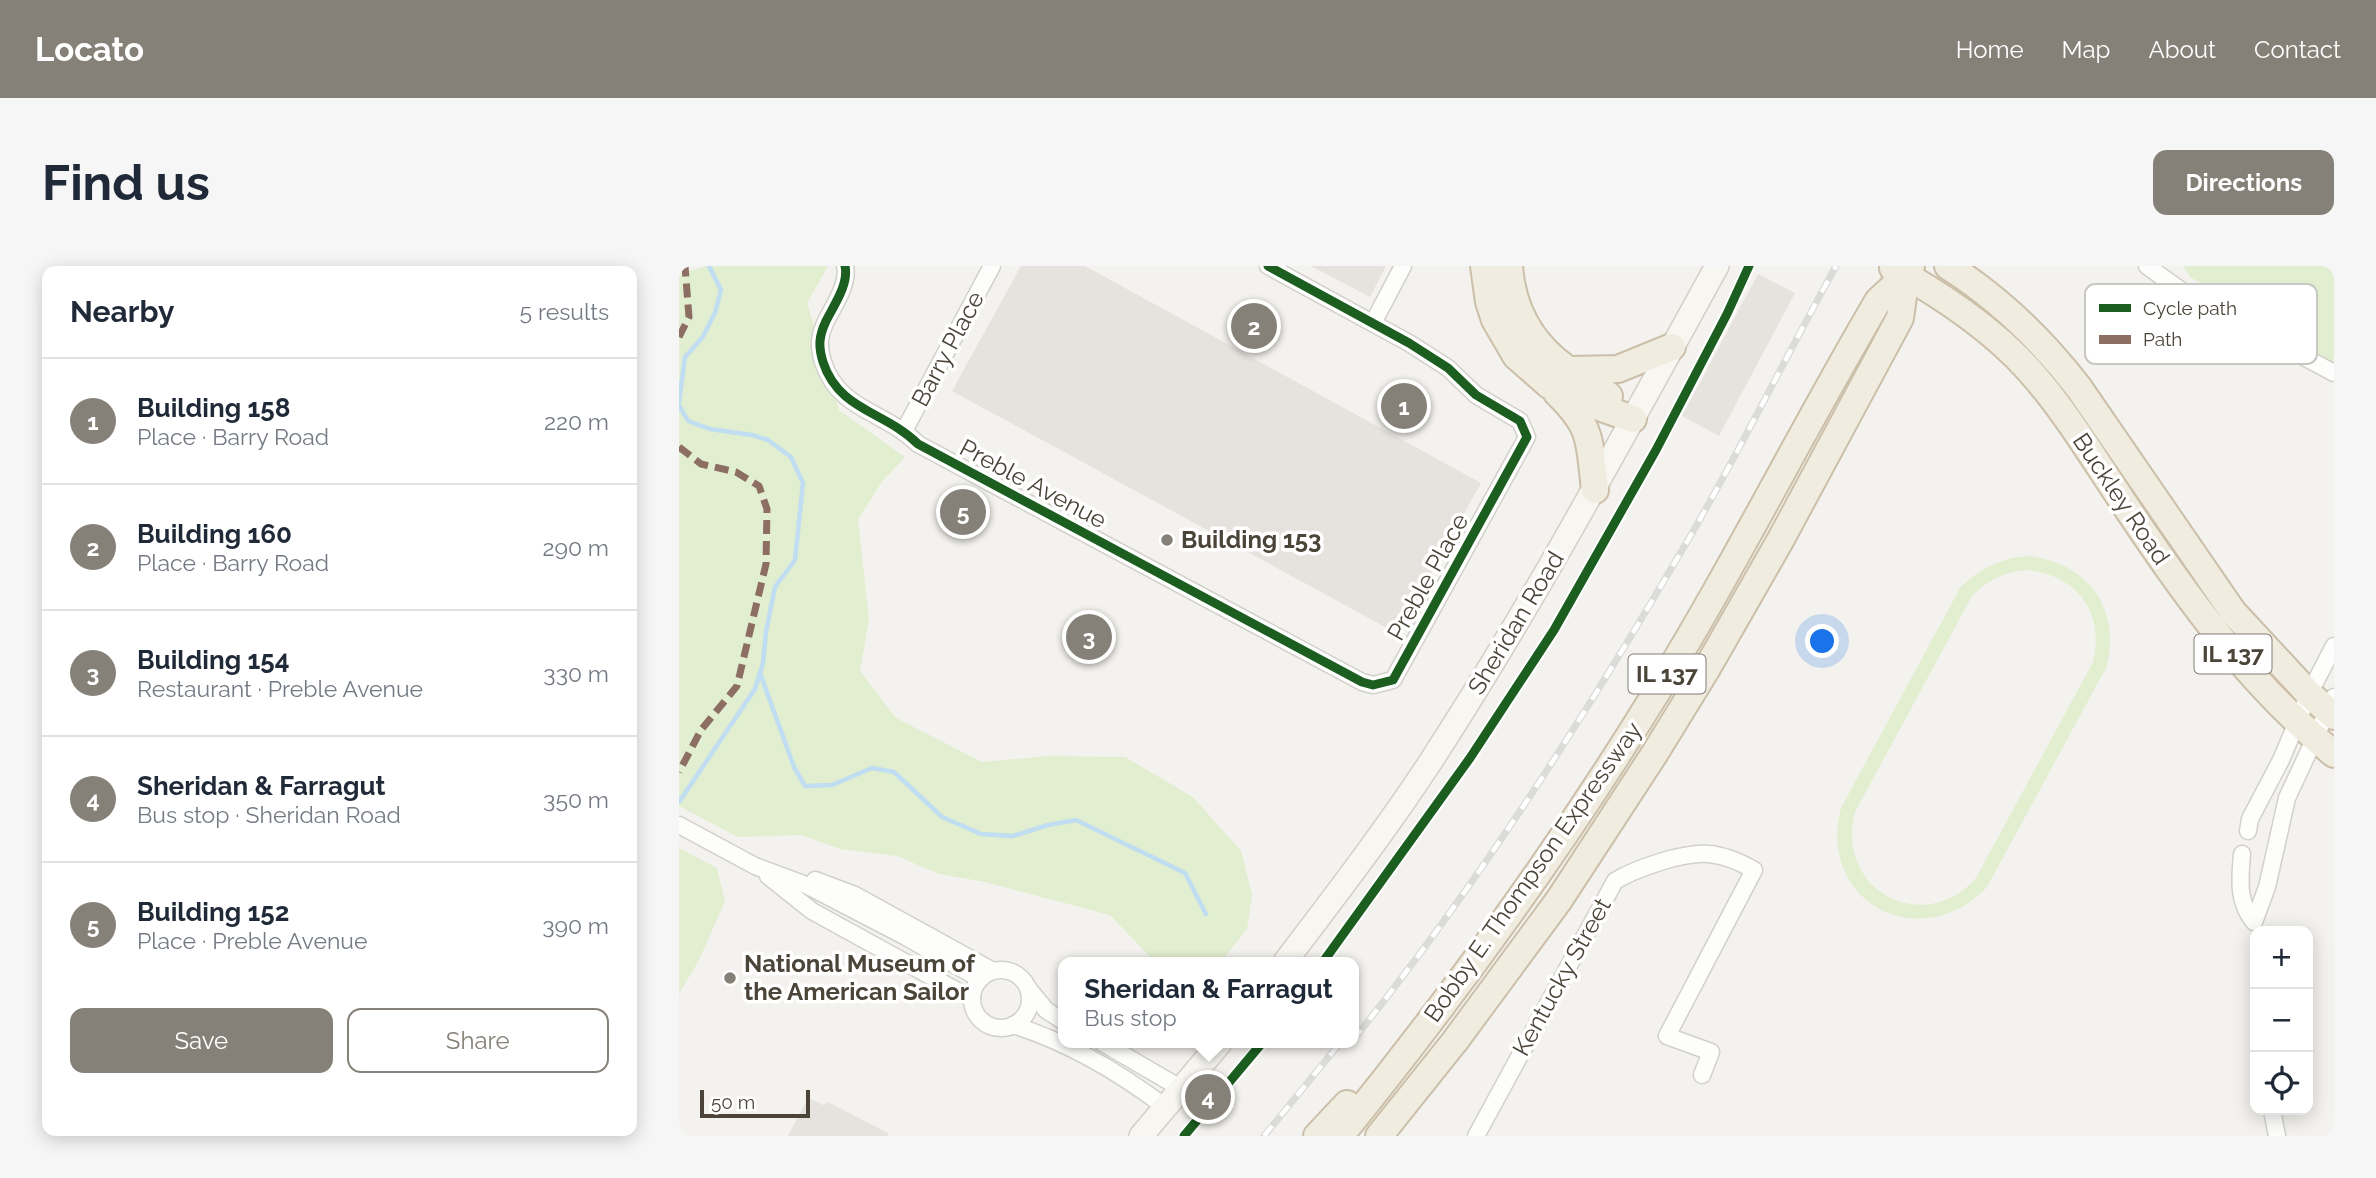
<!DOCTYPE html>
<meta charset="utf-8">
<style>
body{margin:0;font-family:Raleway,sans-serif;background:#f6f6f7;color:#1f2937}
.controls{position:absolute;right:21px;bottom:21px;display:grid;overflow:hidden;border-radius:14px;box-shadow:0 4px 18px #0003}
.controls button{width:63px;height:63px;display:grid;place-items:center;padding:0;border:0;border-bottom:2px solid #e0e1e3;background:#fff;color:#1f2937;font:35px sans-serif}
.scale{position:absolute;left:21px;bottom:18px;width:110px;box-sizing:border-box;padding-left:7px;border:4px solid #4b4439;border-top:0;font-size:19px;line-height:24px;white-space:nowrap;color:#4b4439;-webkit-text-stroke:5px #fff;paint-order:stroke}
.you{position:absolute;left:1144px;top:376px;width:24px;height:24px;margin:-18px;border:5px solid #fff;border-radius:50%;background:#1a73e8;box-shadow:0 0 0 10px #1a73e833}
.badge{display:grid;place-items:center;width:46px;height:46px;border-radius:50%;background:#868178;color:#fff;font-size:23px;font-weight:700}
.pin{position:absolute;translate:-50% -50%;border:4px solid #fff;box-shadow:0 2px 7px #0006}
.popup{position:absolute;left:379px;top:691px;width:301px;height:91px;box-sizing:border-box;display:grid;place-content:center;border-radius:14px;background:#fff;filter:drop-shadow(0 2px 5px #0005);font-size:23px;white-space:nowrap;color:#747a83}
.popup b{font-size:26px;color:#1f2937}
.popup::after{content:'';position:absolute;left:50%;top:100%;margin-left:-14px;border:14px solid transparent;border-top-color:#fff}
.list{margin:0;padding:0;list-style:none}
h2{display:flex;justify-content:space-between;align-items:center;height:91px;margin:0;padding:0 28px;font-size:30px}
h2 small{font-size:23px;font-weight:400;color:#747a83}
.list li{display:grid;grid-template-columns:46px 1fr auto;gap:21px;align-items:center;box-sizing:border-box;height:126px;padding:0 28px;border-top:2px solid #e0e1e3}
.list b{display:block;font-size:26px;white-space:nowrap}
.list p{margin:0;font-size:23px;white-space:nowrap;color:#747a83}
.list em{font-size:23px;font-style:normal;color:#747a83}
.actions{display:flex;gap:14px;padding:21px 28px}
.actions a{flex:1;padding:16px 0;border:2px solid #868178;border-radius:14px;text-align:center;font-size:24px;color:#868178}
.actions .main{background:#868178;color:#fff}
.icon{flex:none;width:38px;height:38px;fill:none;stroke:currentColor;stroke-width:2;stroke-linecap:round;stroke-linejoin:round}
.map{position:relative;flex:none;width:1655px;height:870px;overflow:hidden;border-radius:14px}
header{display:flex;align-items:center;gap:42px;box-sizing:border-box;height:98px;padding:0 35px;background:#868178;color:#fff}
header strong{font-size:33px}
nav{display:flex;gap:38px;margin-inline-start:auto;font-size:24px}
.intro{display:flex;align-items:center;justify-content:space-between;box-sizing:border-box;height:168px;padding:0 42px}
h1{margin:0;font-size:49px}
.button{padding:18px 32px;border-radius:14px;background:#868178;color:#fff;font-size:24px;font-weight:700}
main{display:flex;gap:42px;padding:0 42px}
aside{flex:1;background:#fff;border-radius:14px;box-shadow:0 4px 18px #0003}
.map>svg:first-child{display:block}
.green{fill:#e1eecf;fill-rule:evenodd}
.parking{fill:#e6e3df}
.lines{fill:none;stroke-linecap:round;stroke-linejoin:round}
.stream{stroke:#c0ddf1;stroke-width:4.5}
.minor-casing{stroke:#d2d0cb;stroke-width:19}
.secondary-casing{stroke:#d3cfc5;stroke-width:26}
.trunk-casing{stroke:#ccbfa9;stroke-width:30}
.minor{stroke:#fdfdfc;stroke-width:16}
.secondary{stroke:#f7f6f1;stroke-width:23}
.trunk{stroke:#f0ece0;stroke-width:26}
.rail-casing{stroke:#dbdbda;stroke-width:7}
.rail{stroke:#fff;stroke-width:4.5;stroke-dasharray:13;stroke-linecap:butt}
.quiet{stroke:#8d6e63;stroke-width:7;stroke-dasharray:14 7;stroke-linecap:butt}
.cycleway-casing{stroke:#fff;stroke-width:13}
.cycleway{stroke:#1b5e20;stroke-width:9}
.poi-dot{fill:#868178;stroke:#fff;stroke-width:2.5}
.labels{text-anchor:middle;stroke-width:7;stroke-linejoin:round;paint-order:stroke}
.shield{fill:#fff;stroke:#817c74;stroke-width:2}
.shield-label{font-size:23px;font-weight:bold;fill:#4b4439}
.street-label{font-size:24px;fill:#4b4439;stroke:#fff}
.poi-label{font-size:24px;font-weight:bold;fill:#4b4439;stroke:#fff;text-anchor:start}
.key{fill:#fff;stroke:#c9c7c4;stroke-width:2}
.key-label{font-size:19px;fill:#4b4439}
</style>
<header>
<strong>Locato</strong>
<nav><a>Home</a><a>Map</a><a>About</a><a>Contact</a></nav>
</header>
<div class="intro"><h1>Find us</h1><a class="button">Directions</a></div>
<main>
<aside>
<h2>Nearby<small>5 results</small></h2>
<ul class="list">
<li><span class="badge">1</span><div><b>Building 158</b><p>Place · Barry Road</p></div><em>220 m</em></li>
<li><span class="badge">2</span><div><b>Building 160</b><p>Place · Barry Road</p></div><em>290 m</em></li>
<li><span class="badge">3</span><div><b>Building 154</b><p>Restaurant · Preble Avenue</p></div><em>330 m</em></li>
<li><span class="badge">4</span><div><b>Sheridan &amp; Farragut</b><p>Bus stop · Sheridan Road</p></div><em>350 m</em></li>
<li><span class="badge">5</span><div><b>Building 152</b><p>Place · Preble Avenue</p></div><em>390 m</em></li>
</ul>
<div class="actions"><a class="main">Save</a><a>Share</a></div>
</aside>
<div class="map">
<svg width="1655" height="870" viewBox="0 0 1655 870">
<rect width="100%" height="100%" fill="#f4f2ee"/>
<!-- green -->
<g class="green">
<polygon points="28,0 149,0 128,37 160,144 226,191 202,217 179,254 190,354 181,405 217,452 303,496 369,490 446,491 514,531 562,585 573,629 568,663 542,696 476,696 431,649 306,616 260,608 218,590 161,583 122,569 59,571 0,540 0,8"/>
<polygon points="1504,0 1655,0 1655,99 1533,33 1537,26 1511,11"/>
<path d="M1350,290C1410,297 1443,344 1427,402L1308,621C1242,691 1137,636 1162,542L1281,322C1301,302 1322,292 1350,290ZM1346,304C1398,308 1426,346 1414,396L1297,612C1244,672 1155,623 1176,546L1293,330C1309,314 1324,307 1346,304Z"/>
<polygon points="0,582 38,602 46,635 20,694 0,728"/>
</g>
<!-- parking -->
<g class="parking">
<polygon points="342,0 406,0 802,217 719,368 273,125"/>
<polygon points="632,0 707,0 691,31"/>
<polygon points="1079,8 1116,27 1040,170 1003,150"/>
<polygon points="129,832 144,839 149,836 209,867 209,870 109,870"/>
</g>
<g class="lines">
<!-- stream -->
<g class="stream">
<polyline points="0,137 6,91 23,72 36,47 42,24 30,0"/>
<polyline points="0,139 9,155 31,163 73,169 89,174 112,191 124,217 116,294 96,321 87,366 84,397 76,423 0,536"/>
<polyline points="81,407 115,501 126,520 153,519 193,502 215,506 263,551 302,568 334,570 369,559 397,554 506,607 527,648"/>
</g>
<defs>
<g id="minor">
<path d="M166,0C170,18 155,39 147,55C140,70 139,80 144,96C160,145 206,145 239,178L683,416L694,419L714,414L848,171L841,155L797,129L769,102L730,77L589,0"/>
<polyline points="1468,0 1507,28 1655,107"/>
<polyline points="694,57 724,0"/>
<polyline points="225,165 313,0"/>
<polyline points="0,559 76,600 127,619 227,671 301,713"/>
<polyline points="1569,565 1571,553 1602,494 1630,428 1655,380"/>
<path d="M1563,588C1561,612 1558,636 1575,656L1588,621L1608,532L1655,431"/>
<polyline points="89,610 133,645 293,733"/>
<polyline points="136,614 176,629 314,705"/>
<circle cx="322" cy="733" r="29"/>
<polyline points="349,722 367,744 384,755"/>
<path d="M334,759C389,776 441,807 486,841"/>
<polyline points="424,777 503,823"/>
<polyline points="1593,844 1598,870"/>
<path d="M797,870L936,615C951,606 965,601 981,596C1020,584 1040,584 1075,604L988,770L1032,786L1023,809"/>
</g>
<g id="secondary">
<path d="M606,696C656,630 707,564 752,495C856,335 946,167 1038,0"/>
<polyline points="462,870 541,777"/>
</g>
<g id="trunk">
<polyline points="805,0 810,36 816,54 837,90 870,119 897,129 920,141 954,153"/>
<path d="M830,0C833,43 852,78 888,103C902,112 918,118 930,130"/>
<path d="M1269,0C1321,33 1363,74 1400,122L1554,346L1630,428L1655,450"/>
<path d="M1214,2C1262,29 1312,62 1349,103C1387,145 1416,195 1448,242C1508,332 1571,419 1655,488"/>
<polyline points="892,104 939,103 993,81"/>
<path d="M878,127C915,163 910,176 916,224"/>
<polyline points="638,870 668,838"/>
<path d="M661,870C775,729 882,582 977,427C1056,299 1123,164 1199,35L1227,9L1232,0"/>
<polyline points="700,870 776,775 880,634 976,487 1027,404 1102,273 1221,52 1227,9"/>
</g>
</defs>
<!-- minor casing -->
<use href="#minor" class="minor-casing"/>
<!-- secondary casing -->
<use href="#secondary" class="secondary-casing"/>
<!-- trunk casing -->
<use href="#trunk" class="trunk-casing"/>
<!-- minor -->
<use href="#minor" class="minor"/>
<!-- secondary -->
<use href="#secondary" class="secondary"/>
<!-- trunk -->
<use href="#trunk" class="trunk"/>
<defs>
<g id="rail">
<path d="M674,774C803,614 913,439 1016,262C1065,176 1109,87 1157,0"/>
<polyline points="585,870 661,777"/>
</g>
</defs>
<!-- rail casing -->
<use href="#rail" class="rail-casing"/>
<!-- rail -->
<use href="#rail" class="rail"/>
<!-- quiet -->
<g class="quiet">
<polyline points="0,71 10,51 6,0"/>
<polyline points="0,181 22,198 57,206 80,220 88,243 87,298 58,420 22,464 0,506"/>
</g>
<defs>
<g id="cycleway">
<path d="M166,0C170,18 155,39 147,55C140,70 139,80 144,96C160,145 206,145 239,178L683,416L694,419L714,414L848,171L841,155L797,129L769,102L730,77L589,0"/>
<polyline points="644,696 791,492 875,364 977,184 1048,48 1070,0"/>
<polyline points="505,870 583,777"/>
</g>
</defs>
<!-- cycleway casing -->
<use href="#cycleway" class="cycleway-casing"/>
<!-- cycleway -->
<use href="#cycleway" class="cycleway"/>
</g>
<!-- markers -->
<g class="poi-dot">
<circle cx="488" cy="274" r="7"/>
<circle cx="51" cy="712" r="7"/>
</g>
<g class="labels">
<!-- shield labels -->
<g class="shield">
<rect x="1515.5" y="368.5" width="77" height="39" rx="5"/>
<rect x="949.5" y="388.5" width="77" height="39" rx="5"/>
</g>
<g class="shield-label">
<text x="1554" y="396">IL 137</text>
<text x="988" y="416">IL 137</text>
</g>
<!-- street labels -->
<g class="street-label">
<text transform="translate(269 83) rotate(-62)" y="8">Barry Place</text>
<text transform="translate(354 218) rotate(28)" y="8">Preble Avenue</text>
<text transform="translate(1442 233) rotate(56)" y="8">Buckley Road</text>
<text transform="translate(749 311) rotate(-61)" y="8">Preble Place</text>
<text transform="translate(837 357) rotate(-59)" y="8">Sheridan Road</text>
<text transform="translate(854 606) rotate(-55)" y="8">Bobby E. Thompson Expressway</text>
<text transform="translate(883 711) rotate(-61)" y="8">Kentucky Street</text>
</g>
<!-- poi labels -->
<g class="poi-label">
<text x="502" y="282">Building 153</text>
<text x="65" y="706">National Museum of<tspan x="65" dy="28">the American Sailor</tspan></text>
</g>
</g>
<!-- legend -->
<rect x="1406" y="18" width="232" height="80" rx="10" class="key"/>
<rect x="1420" y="38" width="32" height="8" fill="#1b5e20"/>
<rect x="1420" y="69" width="32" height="9" fill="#8d6e63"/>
<g class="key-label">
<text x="1464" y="49">Cycle path</text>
<text x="1464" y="80">Path</text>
</g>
</svg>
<div class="controls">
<button>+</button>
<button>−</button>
<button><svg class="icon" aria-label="locate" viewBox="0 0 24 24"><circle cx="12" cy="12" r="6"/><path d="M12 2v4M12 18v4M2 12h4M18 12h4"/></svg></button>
</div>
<div class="scale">50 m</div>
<div class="you"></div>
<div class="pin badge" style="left:725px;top:140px">1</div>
<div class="pin badge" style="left:575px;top:60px">2</div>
<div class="pin badge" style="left:410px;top:371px">3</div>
<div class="pin badge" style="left:529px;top:831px">4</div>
<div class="popup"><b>Sheridan &amp; Farragut</b>Bus stop</div>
<div class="pin badge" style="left:284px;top:246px">5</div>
</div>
</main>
